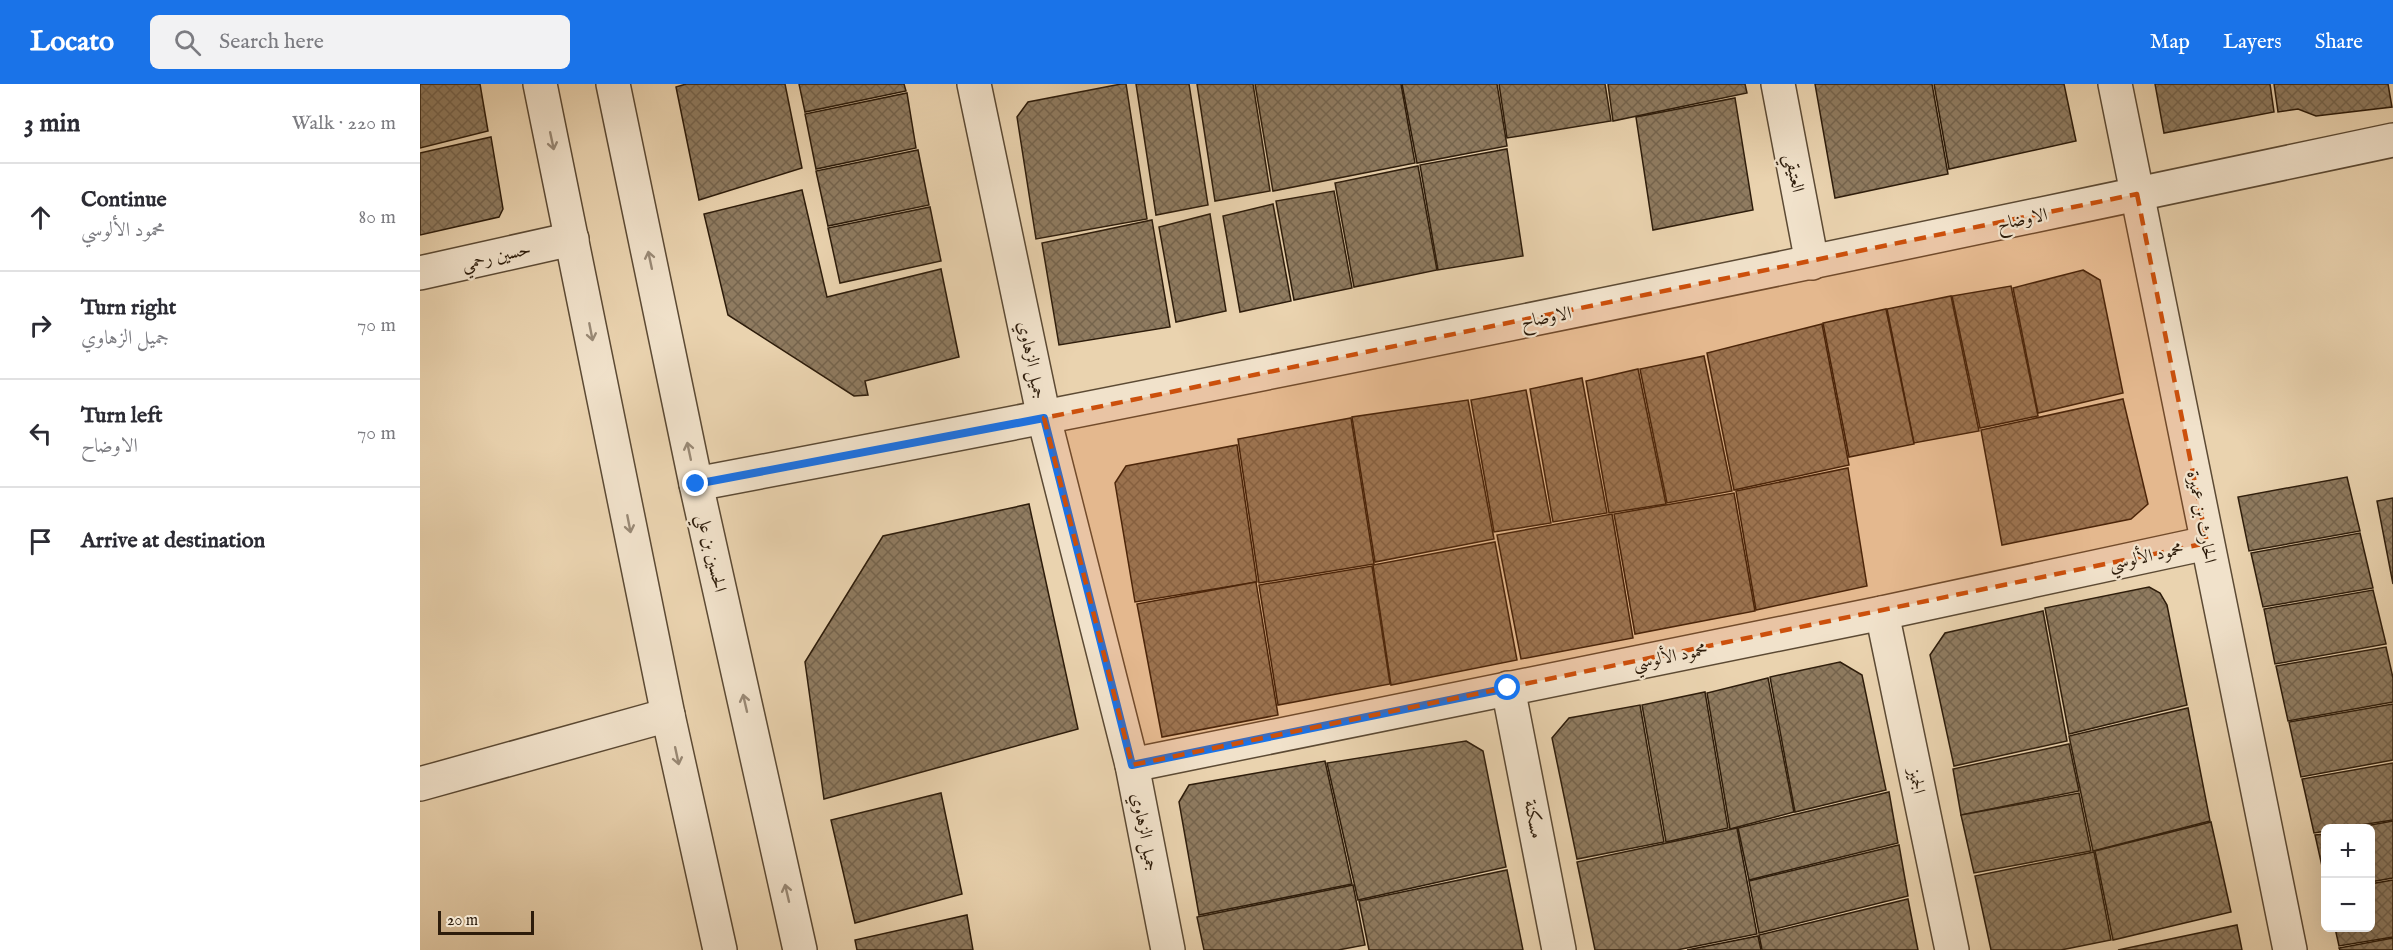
<!DOCTYPE html>
<meta charset="utf-8">
<style>
body{margin:0;font-family:"IM FELL English",Amiri,serif;background:#f2f2f3;color:#2b2b33}
.controls{position:absolute;right:18px;bottom:18px;display:grid;overflow:hidden;border-radius:9px;box-shadow:0 6px 24px #0002}
.controls button{width:54px;height:54px;display:grid;place-items:center;padding:0;border:0;border-bottom:2px solid #e1e1e2;background:#fff;color:#2b2b33;font:30px sans-serif}
.scale{position:absolute;left:18px;bottom:15px;width:96px;box-sizing:border-box;padding-left:6px;border:3px solid #2d1c0b;border-top:0;font-size:16px;line-height:21px;white-space:nowrap;color:#2d1c0b;-webkit-text-stroke:4px #f1e2cb;paint-order:stroke}
.stop{position:absolute;width:18px;height:18px;margin:-14px;border:4px solid #1a73e8;border-radius:50%;background:#fff}
.stop.end{background:#1a73e8;border-color:#fff;box-shadow:0 2px 6px #0008}
.list{margin:0;padding:0;list-style:none}
h2{display:flex;justify-content:space-between;align-items:center;height:78px;margin:0;padding:0 24px;font-size:26px}
h2 small{font-size:20px;font-weight:400;color:#7c7c81}
.list li{display:grid;grid-template-columns:39px 1fr auto;gap:18px;align-items:center;box-sizing:border-box;height:108px;padding:0 24px;border-top:2px solid #e1e1e2}
.list b{display:block;font-size:22px;white-space:nowrap}
.list p{margin:0;font-size:20px;white-space:nowrap;color:#7c7c81}
.list em{font-size:20px;font-style:normal;color:#7c7c81}
.icon{flex:none;width:33px;height:33px;fill:none;stroke:currentColor;stroke-width:2;stroke-linecap:round;stroke-linejoin:round}
.map{position:relative;flex:none;width:1973px;height:866px;overflow:hidden}
header{display:flex;align-items:center;gap:36px;box-sizing:border-box;height:84px;padding:0 30px;background:#1a73e8;color:#fff}
header strong{font-size:28px}
nav{display:flex;gap:33px;margin-inline-start:auto;font-size:21px}
.search{width:420px;height:54px;background:#f2f2f3;display:flex;align-items:center;gap:15px;box-sizing:border-box;padding:0 21px;border-radius:9px;color:#7c7c81;font-size:22px}
main{display:flex}
aside{flex:1;background:#fff}
.map>svg:first-child{display:block}
.building{fill:url(#building-cross-hatch);stroke:#2d1c0b;stroke-width:1.5}
.lines{fill:none;stroke-linecap:round;stroke-linejoin:round}
.minor-casing{stroke:#5c4a34;stroke-width:36}
.minor{stroke:#f1e2cb;stroke-width:33}
.oneway{stroke:#998975}
.route{stroke:#1a73e8;stroke-width:8}
.marked{fill:#cc500c;fill-opacity:0.2;stroke:#cc500c;stroke-width:4.5;stroke-dasharray:12 8;stroke-linejoin:round}
.labels{text-anchor:middle;stroke-width:4.5;stroke-linejoin:round;paint-order:stroke}
.street-label{font-size:18px;fill:#2d1c0b;stroke:#f1e2cb}
</style>
<header>
<strong>Locato</strong>
<div class="search"><svg class="icon" aria-label="search" viewBox="0 0 24 24"><circle cx="10" cy="10" r="6"/><path d="M15 15l6 6"/></svg>Search here</div>
<nav><a>Map</a><a>Layers</a><a>Share</a></nav>
</header>
<main>
<aside>
<h2>3 min<small>Walk · 220 m</small></h2>
<ul class="list">
<li><svg class="icon" aria-label="ahead" viewBox="0 0 24 24"><path d="M12 20V5M6 11l6-6 6 6"/></svg><div><b>Continue</b><p>محمود الألوسي</p></div><em>80 m</em></li>
<li><svg class="icon" aria-label="right" viewBox="0 0 24 24"><path d="M7 20v-9h11M14 6l5 5-5 5"/></svg><div><b>Turn right</b><p>جميل الزهاوي</p></div><em>70 m</em></li>
<li><svg class="icon" aria-label="left" viewBox="0 0 24 24"><path d="M17 20v-9H6M10 6l-5 5 5 5"/></svg><div><b>Turn left</b><p>الاوضاح</p></div><em>70 m</em></li>
<li><svg class="icon" aria-label="arrive" viewBox="0 0 24 24"><path d="M6 21V4h12l-3 4 3 4H6"/></svg><div><b>Arrive at destination</b></div></li>
</ul>
</aside>
<div class="map">
<svg width="1973" height="866" viewBox="0 0 1973 866">
<defs>
<pattern id="building-cross-hatch" width="8" height="8" patternUnits="userSpaceOnUse" patternTransform="scale(1.5)"><rect width="8" height="8" fill="#8f7b60"/><path d="M0 0l8 8M0 8l8-8" fill="none" stroke="#75644d"/></pattern>
</defs>
<rect width="100%" height="100%" fill="#ead3af"/>
<filter id="stains"><feTurbulence type="fractalNoise" baseFrequency=".00333" numOctaves="4"/><feColorMatrix values="0 0 0 0 .2 0 0 0 0 .09 0 0 0 0 .02 0 0 0 .5 -.17"/></filter>
<radialGradient id="worn" r=".72"><stop offset=".6" stop-color="#630" stop-opacity="0"/><stop offset="1" stop-color="#630" stop-opacity=".3"/></radialGradient>
<!-- building -->
<g class="building">
<polygon points="0,0 60,0 68,47 0,64"/>
<polygon points="266,0 365,0 382,84 279,116 256,3"/>
<polygon points="379,0 484,0 486,7 385,28"/>
<polygon points="701,0 706,0 727,135 616,155 597,33 608,18"/>
<polygon points="716,0 769,0 788,121 736,131"/>
<polygon points="777,0 833,0 850,107 795,117"/>
<polygon points="835,0 981,0 995,79 853,107"/>
<polygon points="982,0 1077,0 1087,62 997,79"/>
<polygon points="1079,0 1185,0 1191,37 1087,54"/>
<polygon points="1188,0 1325,0 1327,9 1193,37"/>
<polygon points="1395,0 1512,0 1528,90 1415,114"/>
<polygon points="1514,0 1644,0 1656,57 1529,85"/>
<polygon points="1735,0 1850,0 1854,28 1744,49"/>
<polygon points="1854,0 1968,0 1972,23 1896,32 1878,25 1858,28"/>
<polygon points="487,9 496,64 396,85 385,30"/>
<polygon points="1315,14 1333,126 1233,146 1216,33"/>
<polygon points="71,53 83,125 79,133 0,151 0,69"/>
<polygon points="1087,65 1103,172 1018,186 1000,81"/>
<polygon points="498,66 509,121 408,142 396,87"/>
<polygon points="998,82 1017,186 934,203 915,99"/>
<polygon points="382,106 407,213 521,185 539,273 445,297 448,311 434,312 308,231 284,130"/>
<polygon points="914,107 932,204 874,216 856,117"/>
<polygon points="853,120 871,217 820,228 803,132"/>
<polygon points="510,123 521,177 420,199 408,144"/>
<polygon points="790,130 806,227 756,238 739,143"/>
<polygon points="732,136 750,243 639,261 622,159"/>
<polygon points="1663,186 1680,196 1703,309 1618,329 1593,204"/>
<polygon points="1591,202 1618,332 1560,344 1532,212"/>
<polygon points="1531,212 1559,347 1494,359 1467,225"/>
<polygon points="1466,225 1494,360 1429,373 1403,239"/>
<polygon points="1402,240 1429,381 1314,406 1287,269"/>
<polygon points="1284,272 1312,407 1247,419 1220,285"/>
<polygon points="1218,285 1246,420 1189,429 1166,297"/>
<polygon points="1162,294 1187,429 1133,438 1110,305"/>
<polygon points="1106,306 1131,439 1074,448 1051,316"/>
<polygon points="1703,315 1728,420 1711,435 1582,461 1561,346"/>
<polygon points="1048,316 1074,455 955,478 932,333"/>
<polygon points="931,334 954,480 839,499 818,355"/>
<polygon points="817,361 837,498 715,518 695,399 706,382"/>
<polygon points="1428,384 1447,502 1336,526 1316,407"/>
<polygon points="1927,393 1940,447 1829,467 1818,413"/>
<polygon points="1314,409 1335,527 1215,550 1194,430"/>
<polygon points="1973,414 1973,500 1957,417"/>
<polygon points="609,420 658,645 404,715 385,578 463,452"/>
<polygon points="1192,430 1213,554 1101,575 1077,451"/>
<polygon points="1940,449 1953,504 1843,523 1831,469"/>
<polygon points="1075,458 1097,576 971,601 953,481"/>
<polygon points="952,482 970,600 858,621 839,501"/>
<polygon points="836,498 858,631 742,653 717,520"/>
<polygon points="1729,503 1740,509 1747,521 1767,621 1649,650 1625,524"/>
<polygon points="1953,506 1966,560 1855,580 1844,525"/>
<polygon points="1623,527 1647,657 1534,682 1510,571 1525,549"/>
<polygon points="1966,563 1973,594 1973,618 1868,637 1856,582"/>
<polygon points="1420,578 1442,591 1466,706 1375,728 1350,593"/>
<polygon points="1348,594 1374,728 1310,745 1287,609"/>
<polygon points="1285,608 1308,744 1246,758 1222,621"/>
<polygon points="1973,620 1973,676 1881,693 1869,638"/>
<polygon points="1220,621 1244,758 1157,775 1132,654 1149,634"/>
<polygon points="1768,624 1790,737 1673,767 1649,652"/>
<polygon points="1046,657 1063,667 1086,783 938,816 907,679"/>
<polygon points="1649,660 1659,707 1541,731 1533,685"/>
<polygon points="905,677 932,800 779,831 759,718 769,701"/>
<polygon points="1973,679 1973,736 1921,744 1906,744 1906,747 1894,749 1882,695"/>
<polygon points="1469,708 1478,759 1329,796 1318,744"/>
<polygon points="521,709 542,810 435,839 411,736"/>
<polygon points="1659,709 1671,767 1554,789 1541,731"/>
<polygon points="1973,737 1973,794 1950,798 1950,744 1934,744"/>
<polygon points="1791,738 1811,828 1693,856 1675,767"/>
<polygon points="1317,744 1337,850 1257,866 1175,866 1157,778"/>
<polygon points="1906,750 1906,800 1895,751"/>
<polygon points="1479,761 1488,812 1339,849 1329,797"/>
<polygon points="1674,768 1691,856 1641,866 1571,866 1555,792"/>
<polygon points="1087,786 1103,866 949,866 939,817"/>
<polygon points="1973,796 1973,853 1919,862 1915,844 1950,844 1950,800"/>
<polygon points="933,801 945,861 918,866 784,866 777,833"/>
<polygon points="1488,815 1498,866 1342,866 1339,851"/>
<polygon points="547,831 553,866 437,866 435,856"/>
<polygon points="1817,841 1822,866 1698,866"/>
<polygon points="1338,852 1341,866 1267,866"/>
<polygon points="1973,854 1973,866 1920,866 1919,864"/>
</g>
<g class="lines">
<defs>
<g id="minor">
<polyline points="120,0 248,631 300,866"/>
<polyline points="193,0 276,400 380,866"/>
<polyline points="554,0 624,334 712,681 748,866"/>
<polyline points="1358,0 1392,179"/>
<polyline points="1695,0 1870,866"/>
<polyline points="0,189 152,155"/>
<path d="M276,400C843,293 1408,176 1973,56"/>
<polyline points="1462,529 1532,866"/>
<polyline points="1088,604 1139,866"/>
<polyline points="712,681 1462,529 1787,459"/>
<polyline points="0,700 248,631"/>
</g>
</defs>
<!-- minor casing -->
<use href="#minor" class="minor-casing"/>
<!-- minor -->
<use href="#minor" class="minor"/>
</g>
<!-- one-way arrows -->
<defs><path id="oneway-shaft" d="M-6 0H5M1.5-3L5.5 0L1.5 3" fill="none" stroke-width="1.6" stroke-linecap="round" stroke-linejoin="round" transform="scale(1.5)"/></defs>
<g class="oneway">
<use href="#oneway-shaft" transform="translate(132 57) rotate(78)"/>
<use href="#oneway-shaft" transform="translate(230 176) rotate(-102)"/>
<use href="#oneway-shaft" transform="translate(171 248) rotate(79)"/>
<use href="#oneway-shaft" transform="translate(269 367) rotate(-102)"/>
<use href="#oneway-shaft" transform="translate(209 440) rotate(79)"/>
<use href="#oneway-shaft" transform="translate(325 619) rotate(-103)"/>
<use href="#oneway-shaft" transform="translate(257 672) rotate(78)"/>
<use href="#oneway-shaft" transform="translate(367 809) rotate(-103)"/>
</g>
<g class="lines">
<!-- route -->
<polyline class="route" points="276,400 624,334 712,681 1088,604"/>
</g>
<!-- marked area -->
<path class="marked" d="M1717,110L1787,459L712,681L624,334Z"/>
<g class="labels">
<!-- street labels -->
<g class="street-label">
<text transform="translate(1375 89) rotate(79)" y="6">العتيقي</text>
<text transform="translate(1602 135) rotate(-12)" y="6">الاوضاح</text>
<text transform="translate(76 172) rotate(-13)" y="6">حسين رحمي</text>
<text transform="translate(1126 233) rotate(-11)" y="6">الاوضاح</text>
<text transform="translate(612 276) rotate(78)" y="6">جميل الزهاوي</text>
<text transform="translate(1782 433) rotate(79)" y="6">الحارث بن عميرة</text>
<text transform="translate(292 469) rotate(77)" y="6">الحسين بن علي</text>
<text transform="translate(1726 472) rotate(-12)" y="6">محمود الألوسي</text>
<text transform="translate(1250 572) rotate(-11)" y="6">محمود الألوسي</text>
<text transform="translate(1497 697) rotate(78)" y="6">الجميز</text>
<text transform="translate(1114 735) rotate(79)" y="6">مسكنة</text>
<text transform="translate(725 748) rotate(79)" y="6">جميل الزهاوي</text>
</g>
</g>
<rect width="100%" height="100%" filter="url(#stains)"/>
<rect width="100%" height="100%" fill="url(#worn)"/>
</svg>
<div class="controls">
<button>+</button>
<button>−</button>
</div>
<div class="scale">20 m</div>
<div class="stop" style="left:1088px;top:604px"></div>
<div class="stop end" style="left:276px;top:400px"></div>
</div>
</main>
